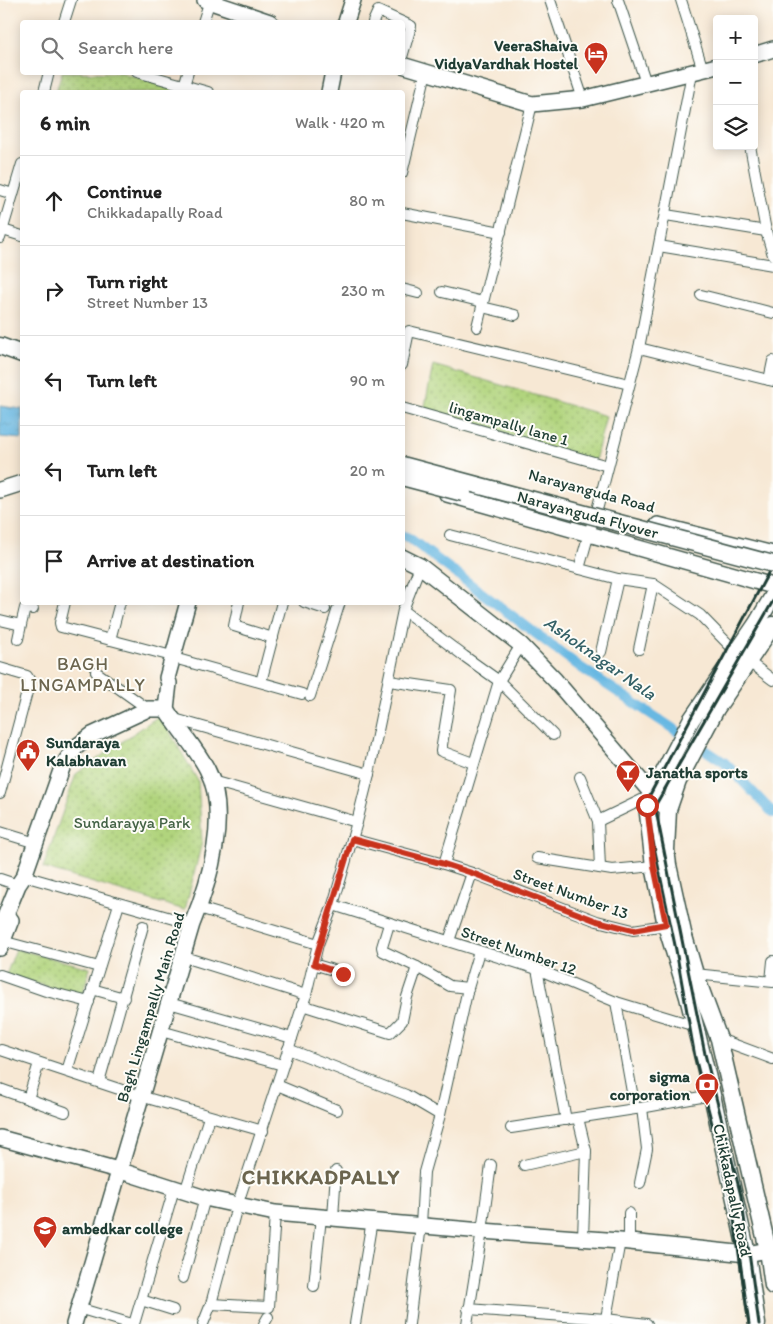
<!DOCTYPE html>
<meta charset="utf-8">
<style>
body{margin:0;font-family:Itim,sans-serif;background:#f2f2f2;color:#222}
.controls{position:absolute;right:15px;top:15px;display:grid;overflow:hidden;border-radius:5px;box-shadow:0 2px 12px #0003}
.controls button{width:45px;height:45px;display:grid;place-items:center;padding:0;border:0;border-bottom:1px solid #e0e0e0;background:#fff;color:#222;font:25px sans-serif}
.stop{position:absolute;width:15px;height:15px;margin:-11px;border:4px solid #c8321e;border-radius:50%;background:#fff}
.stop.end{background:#c8321e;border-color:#fff;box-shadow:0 1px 5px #0008}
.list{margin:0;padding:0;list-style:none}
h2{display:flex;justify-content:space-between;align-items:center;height:65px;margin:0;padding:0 20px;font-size:21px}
h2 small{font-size:16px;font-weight:400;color:#767676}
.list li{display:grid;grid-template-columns:32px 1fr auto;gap:15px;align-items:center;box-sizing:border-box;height:90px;padding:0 20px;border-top:1px solid #e0e0e0}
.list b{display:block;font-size:19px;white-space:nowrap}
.list p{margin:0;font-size:16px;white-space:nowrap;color:#767676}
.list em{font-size:16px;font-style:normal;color:#767676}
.icon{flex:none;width:28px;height:28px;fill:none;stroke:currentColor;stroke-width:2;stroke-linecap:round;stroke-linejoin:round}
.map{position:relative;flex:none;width:773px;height:1324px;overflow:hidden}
.search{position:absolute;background:#fff;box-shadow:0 2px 12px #0003;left:20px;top:20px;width:385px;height:55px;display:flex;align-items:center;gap:12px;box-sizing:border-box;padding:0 18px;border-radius:5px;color:#767676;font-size:19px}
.panel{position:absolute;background:#fff;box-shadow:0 2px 12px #0003;left:20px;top:90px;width:385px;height:515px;border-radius:5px}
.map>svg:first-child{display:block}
.park{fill:url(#park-dots);stroke:#688858}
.water{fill:url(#water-ripples);stroke:#437a8b}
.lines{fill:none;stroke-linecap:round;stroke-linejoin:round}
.canal{stroke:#67b8e2;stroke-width:10}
.street-casing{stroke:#3f574c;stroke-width:12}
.secondary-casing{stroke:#3f574c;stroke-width:18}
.primary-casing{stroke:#3f574c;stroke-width:19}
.street{stroke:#fff;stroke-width:10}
.secondary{stroke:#fff;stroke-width:15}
.primary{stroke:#fff;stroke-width:16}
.rail{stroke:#1f3d34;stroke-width:3}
.primary-bridge-casing{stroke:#3f574c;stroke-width:19;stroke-linecap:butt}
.primary-bridge{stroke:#fff;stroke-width:16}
.route{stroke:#c8321e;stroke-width:6}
.labels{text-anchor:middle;stroke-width:4;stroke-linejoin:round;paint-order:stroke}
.poi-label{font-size:16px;font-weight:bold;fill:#1f3d34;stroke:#fdfcf7;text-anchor:start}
.street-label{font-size:16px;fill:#1f3d34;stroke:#fdfcf7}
.park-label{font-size:16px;fill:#446346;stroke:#fdfcf7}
.water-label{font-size:18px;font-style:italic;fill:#356268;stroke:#fdfcf7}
.neighbourhood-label{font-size:18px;letter-spacing:1px;fill:#6b654e;stroke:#fdfcf7}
.district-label{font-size:21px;font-weight:bold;letter-spacing:1px;fill:#6b654e;stroke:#fdfcf7}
</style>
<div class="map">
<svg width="773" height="1324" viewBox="0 0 773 1324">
<defs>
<pattern id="park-dots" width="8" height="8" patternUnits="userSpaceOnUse" patternTransform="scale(1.25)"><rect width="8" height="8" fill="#b1d47d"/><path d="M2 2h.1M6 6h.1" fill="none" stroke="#8fad67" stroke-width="1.8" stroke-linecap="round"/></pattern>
<pattern id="water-ripples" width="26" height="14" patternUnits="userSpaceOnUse" patternTransform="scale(1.25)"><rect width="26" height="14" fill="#67b8e2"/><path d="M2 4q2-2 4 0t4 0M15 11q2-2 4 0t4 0" fill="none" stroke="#5497b8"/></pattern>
</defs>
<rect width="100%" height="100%" fill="#fdfcf7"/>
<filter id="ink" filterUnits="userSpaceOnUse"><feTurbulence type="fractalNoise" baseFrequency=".02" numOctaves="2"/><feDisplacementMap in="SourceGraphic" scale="10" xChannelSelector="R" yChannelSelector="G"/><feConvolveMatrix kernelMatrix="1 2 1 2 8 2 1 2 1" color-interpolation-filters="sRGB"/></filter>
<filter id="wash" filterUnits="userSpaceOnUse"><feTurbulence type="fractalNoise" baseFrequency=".0096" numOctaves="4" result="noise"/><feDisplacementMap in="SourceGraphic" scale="20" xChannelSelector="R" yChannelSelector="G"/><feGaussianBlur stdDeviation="1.12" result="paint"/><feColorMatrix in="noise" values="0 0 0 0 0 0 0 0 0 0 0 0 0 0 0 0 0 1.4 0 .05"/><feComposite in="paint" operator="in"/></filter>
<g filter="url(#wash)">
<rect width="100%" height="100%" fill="#f7e8d4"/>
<!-- park -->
<g class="park">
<polygon points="62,72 122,73 193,92 56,92"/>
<polygon points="433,365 606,416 595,461 424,411"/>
<polygon points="160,715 198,781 202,842 185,910 43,868 76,774"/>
<polygon points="16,949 90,968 82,996 6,975"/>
</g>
<!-- water -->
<polygon class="water" points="0,406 22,409 22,439 0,437"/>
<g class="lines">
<!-- canal -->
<polyline class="canal" points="402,535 409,538 580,667 725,763 773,813"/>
</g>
</g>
<g filter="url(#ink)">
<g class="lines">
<defs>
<g id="street">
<polyline points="550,0 583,99"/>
<polyline points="618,0 646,83"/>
<polyline points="681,0 703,70"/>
<polyline points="64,22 71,0"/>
<polyline points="203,22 210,0"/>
<polyline points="373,22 378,11 411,26 402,57"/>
<polyline points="137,72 208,92"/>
<polyline points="184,86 188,72"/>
<polyline points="44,92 49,72"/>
<polyline points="750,146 766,231 773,255"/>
<polyline points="402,173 426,72"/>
<polyline points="0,190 13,194"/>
<polyline points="402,213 501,232"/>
<polyline points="666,215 766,231"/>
<polyline points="3,230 22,236"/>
<polyline points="0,238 22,164"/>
<polyline points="659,246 773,265"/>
<polyline points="402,289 418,293"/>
<polyline points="442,292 483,302"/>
<polyline points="701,295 773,313"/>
<polyline points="482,307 515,315"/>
<polyline points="477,327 532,104"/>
<polyline points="639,348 773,381"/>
<polyline points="402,365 409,331 629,384"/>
<polyline points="769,380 773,361"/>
<polyline points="402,408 608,466"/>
<polyline points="450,535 618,579 653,584 700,615 737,653"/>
<polyline points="579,569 589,533 597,510 639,348 692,73"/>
<polyline points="65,602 60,623 61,627 172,656"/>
<polyline points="239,602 234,626 273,638"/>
<polyline points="304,602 325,609"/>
<polyline points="403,610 464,656 499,681 553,735"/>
<polyline points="0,620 21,625 18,639"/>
<polyline points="21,625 25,608 33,609"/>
<polyline points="110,640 120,602"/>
<polyline points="639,649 653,584"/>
<polyline points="601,652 618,579"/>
<polyline points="181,660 302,694"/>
<polyline points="749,662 773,680"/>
<polyline points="0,668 27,676 30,681 0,793"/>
<polyline points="96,672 148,709"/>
<polyline points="389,681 451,690 441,751 473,763"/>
<polyline points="261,682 282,602"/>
<polyline points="310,696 340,602"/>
<polyline points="171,718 369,774"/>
<polyline points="580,777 598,821 600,868"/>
<polyline points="212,781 357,822"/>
<polyline points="598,821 652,795"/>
<polyline points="0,832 36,843"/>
<polyline points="352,839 444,864 472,873 597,921 633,930 666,925"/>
<polyline points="537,858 612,870 654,866"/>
<polyline points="444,864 499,681 521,645"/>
<polyline points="24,876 192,924"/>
<polyline points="0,879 18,885"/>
<polyline points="333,905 537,969 616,1002 695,1026"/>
<polyline points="199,908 318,944"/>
<polyline points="389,924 382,947 383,951 417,967 450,986 468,988"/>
<polyline points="2,941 99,967"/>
<polyline points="449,941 472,873"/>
<polyline points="184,957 306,995"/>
<polyline points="313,964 343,973"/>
<polyline points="537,969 566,1120"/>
<polyline points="695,974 773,982"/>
<polyline points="0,975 46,991 89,1002"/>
<polyline points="771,981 773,961"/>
<polyline points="92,989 124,998"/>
<polyline points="616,1002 635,1109"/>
<polyline points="169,1003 292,1038"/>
<polyline points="302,1005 390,1033 402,1021 407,997 417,967"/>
<polyline points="161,1031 283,1065"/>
<polyline points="719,1039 773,1059"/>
<polyline points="288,1049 406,1095 440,1115"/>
<polyline points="1,1050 140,1096 263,1131"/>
<polyline points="67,1071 119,904"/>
<polyline points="99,1082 143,926"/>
<polyline points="277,1085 337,1110"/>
<polyline points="0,1089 65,1112"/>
<polyline points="28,1099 39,1063"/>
<polyline points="578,1118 586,1151 583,1238"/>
<polyline points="511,1128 635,1109 712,1095"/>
<polyline points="524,1165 586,1151"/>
<polyline points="640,1183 647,1149 642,1108"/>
<polyline points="185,1192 209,1117"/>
<polyline points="333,1218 336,1171"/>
<polyline points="629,1242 629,1213"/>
<polyline points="183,1278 205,1198"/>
<polyline points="314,1286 321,1217"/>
<polyline points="141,1300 173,1310"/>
<polyline points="211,1304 269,1307 275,1213"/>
<polyline points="78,1308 132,1324"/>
<polyline points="468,1309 606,1319 647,1324"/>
<polyline points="134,1324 174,1189"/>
<polyline points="203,1324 211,1304 237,1206 292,1038 306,995 318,944 333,905 357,822 369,774 403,610 420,566"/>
<polyline points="264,1324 268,1317"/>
<polyline points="355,1324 372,1220"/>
<polyline points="409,1324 421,1225 424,1172 440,1115 468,988 479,951"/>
<polyline points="467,1324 482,1231 491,1165"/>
<polyline points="605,1324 620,1241"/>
</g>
<g id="secondary">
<polyline points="205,0 270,22"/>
<polyline points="346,22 353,0"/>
<polyline points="754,55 773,49"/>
<polyline points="402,65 532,104 583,99 717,66"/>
<polyline points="329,92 333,72"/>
<polyline points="0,490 22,483"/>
<polyline points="447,494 773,586"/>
<polyline points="658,525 773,554"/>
<polyline points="402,557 420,566 521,645 555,680 653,795 668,810"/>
<polyline points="166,709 169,683 167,678 188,602"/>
<polyline points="0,929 18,885 24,876 63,765 76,747 92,735 148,709 166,709"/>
<polyline points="0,948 11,920"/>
<polyline points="0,1138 118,1170 205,1198 275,1213 482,1231 620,1241 747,1254 768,1250"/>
<path d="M74,1324L192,924C210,881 230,813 207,769C196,748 179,730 166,709"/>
</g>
<g id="primary">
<polyline points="0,346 22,354"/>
<polyline points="773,625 716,709 678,781 668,810 666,850 668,865 683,933 695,974 719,1039 768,1250 773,1286"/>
<polyline points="757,1324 747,1254 712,1095 688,997 666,925 654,866 647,805 691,720 757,623 773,596"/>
</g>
</defs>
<!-- street casing -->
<use href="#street" class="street-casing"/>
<!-- secondary casing -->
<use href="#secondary" class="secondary-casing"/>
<!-- primary casing -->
<use href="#primary" class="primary-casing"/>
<!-- street -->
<use href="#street" class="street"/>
<!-- secondary -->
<use href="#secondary" class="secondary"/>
<!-- primary -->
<use href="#primary" class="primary"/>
<!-- rail -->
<g class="rail">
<polyline points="749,1324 731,1198 695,1057 676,950 645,804 773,564"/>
<polyline points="759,1324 741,1196 705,1054 655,806 773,601"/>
</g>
<defs>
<g id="primary-bridge">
<polyline points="402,465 773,564"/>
<polyline points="402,477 463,493"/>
</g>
</defs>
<!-- primary-bridge casing -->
<use href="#primary-bridge" class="primary-bridge-casing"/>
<!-- primary-bridge -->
<use href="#primary-bridge" class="primary-bridge"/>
</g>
</g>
<g class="lines" filter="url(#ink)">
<!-- route -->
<polyline class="route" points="343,974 314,964 352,839 444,864 472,873 597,921 633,930 666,924 654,866 647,805"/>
</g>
<!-- icons -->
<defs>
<symbol id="hotel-pin" viewBox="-11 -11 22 30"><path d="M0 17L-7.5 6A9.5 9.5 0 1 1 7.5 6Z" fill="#c8321e" stroke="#fdfcf7"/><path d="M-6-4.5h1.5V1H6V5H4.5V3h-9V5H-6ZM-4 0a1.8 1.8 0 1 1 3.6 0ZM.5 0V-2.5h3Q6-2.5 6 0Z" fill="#fff"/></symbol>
<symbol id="civic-pin" viewBox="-11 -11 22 30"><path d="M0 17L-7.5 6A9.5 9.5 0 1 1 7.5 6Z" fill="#c8321e" stroke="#fdfcf7"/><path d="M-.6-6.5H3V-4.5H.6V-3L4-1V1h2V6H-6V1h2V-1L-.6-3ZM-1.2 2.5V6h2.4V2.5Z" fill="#fff"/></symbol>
<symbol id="bar-pin" viewBox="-11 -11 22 30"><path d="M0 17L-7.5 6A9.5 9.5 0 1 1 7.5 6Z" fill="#c8321e" stroke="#fdfcf7"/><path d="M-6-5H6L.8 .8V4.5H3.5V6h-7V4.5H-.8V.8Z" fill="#fff"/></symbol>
<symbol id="bank-pin" viewBox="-11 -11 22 30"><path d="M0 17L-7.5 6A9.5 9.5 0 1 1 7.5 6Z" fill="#c8321e" stroke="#fdfcf7"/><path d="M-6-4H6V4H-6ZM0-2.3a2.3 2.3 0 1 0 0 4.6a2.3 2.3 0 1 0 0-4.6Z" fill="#fff"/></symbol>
<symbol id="school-pin" viewBox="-11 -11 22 30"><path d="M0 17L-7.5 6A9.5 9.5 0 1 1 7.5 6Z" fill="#c8321e" stroke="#fdfcf7"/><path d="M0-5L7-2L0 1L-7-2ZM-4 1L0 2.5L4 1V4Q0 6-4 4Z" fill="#fff"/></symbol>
</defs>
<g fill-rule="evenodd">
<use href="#hotel-pin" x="582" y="40" width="28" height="38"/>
<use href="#civic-pin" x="14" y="737" width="28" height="38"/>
<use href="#bar-pin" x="614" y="758" width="28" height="38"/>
<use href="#bank-pin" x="693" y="1071" width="28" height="38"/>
<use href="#school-pin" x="31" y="1214" width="28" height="38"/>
</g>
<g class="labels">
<!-- poi labels -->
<g class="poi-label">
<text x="578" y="51" text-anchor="end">VeeraShaiva<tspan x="578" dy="18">VidyaVardhak Hostel</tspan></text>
<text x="46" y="748">Sundaraya<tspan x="46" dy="18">Kalabhavan</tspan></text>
<text x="646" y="778">Janatha sports</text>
<text x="690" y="1082" text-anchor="end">sigma<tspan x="690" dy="18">corporation</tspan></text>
<text x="62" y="1234">ambedkar college</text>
</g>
<!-- street labels -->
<g class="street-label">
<text transform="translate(509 423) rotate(16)" y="6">lingampally lane 1</text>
<text transform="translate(592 490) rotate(15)" y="6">Narayanguda Road</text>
<text transform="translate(588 514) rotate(15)" y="6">Narayanguda Flyover</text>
<text transform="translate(571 893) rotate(20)" y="6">Street Number 13</text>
<text transform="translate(519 950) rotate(19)" y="6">Street Number 12</text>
<text transform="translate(150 1007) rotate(-73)" y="6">Bagh Lingampally Main Road</text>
<text transform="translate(733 1190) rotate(78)" y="6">Chikkadapally Road</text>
</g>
<!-- park labels -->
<g class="park-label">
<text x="132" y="828">Sundarayya Park</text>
</g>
<!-- water labels -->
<g class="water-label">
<text transform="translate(600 658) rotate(35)" y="6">Ashoknagar Nala</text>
</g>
<!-- neighbourhood labels -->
<g class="neighbourhood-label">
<text x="83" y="670">BAGH<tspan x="83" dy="21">LINGAMPALLY</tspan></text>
</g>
<!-- district labels -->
<g class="district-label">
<text x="321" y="1184">CHIKKADPALLY</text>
</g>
</g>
</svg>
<div class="controls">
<button>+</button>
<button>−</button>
<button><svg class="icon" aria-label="layers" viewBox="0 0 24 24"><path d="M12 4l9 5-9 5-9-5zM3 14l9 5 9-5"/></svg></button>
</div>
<div class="stop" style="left:647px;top:805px"></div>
<div class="stop end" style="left:343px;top:974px"></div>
<div class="search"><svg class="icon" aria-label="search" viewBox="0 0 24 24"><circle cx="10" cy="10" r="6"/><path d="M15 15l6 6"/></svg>Search here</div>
<section class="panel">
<h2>6 min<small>Walk · 420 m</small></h2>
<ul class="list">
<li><svg class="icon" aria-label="ahead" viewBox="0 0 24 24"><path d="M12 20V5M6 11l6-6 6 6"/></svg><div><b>Continue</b><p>Chikkadapally Road</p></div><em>80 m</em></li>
<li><svg class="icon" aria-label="right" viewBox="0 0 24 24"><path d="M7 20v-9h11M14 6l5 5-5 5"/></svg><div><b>Turn right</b><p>Street Number 13</p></div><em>230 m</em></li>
<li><svg class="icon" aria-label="left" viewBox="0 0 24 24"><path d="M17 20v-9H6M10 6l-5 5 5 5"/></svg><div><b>Turn left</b></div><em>90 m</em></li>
<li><svg class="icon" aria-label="left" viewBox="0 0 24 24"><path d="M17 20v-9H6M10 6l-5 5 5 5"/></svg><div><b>Turn left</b></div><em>20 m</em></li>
<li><svg class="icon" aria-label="arrive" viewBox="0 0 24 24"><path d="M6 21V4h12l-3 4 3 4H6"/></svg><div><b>Arrive at destination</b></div></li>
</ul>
</section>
</div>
